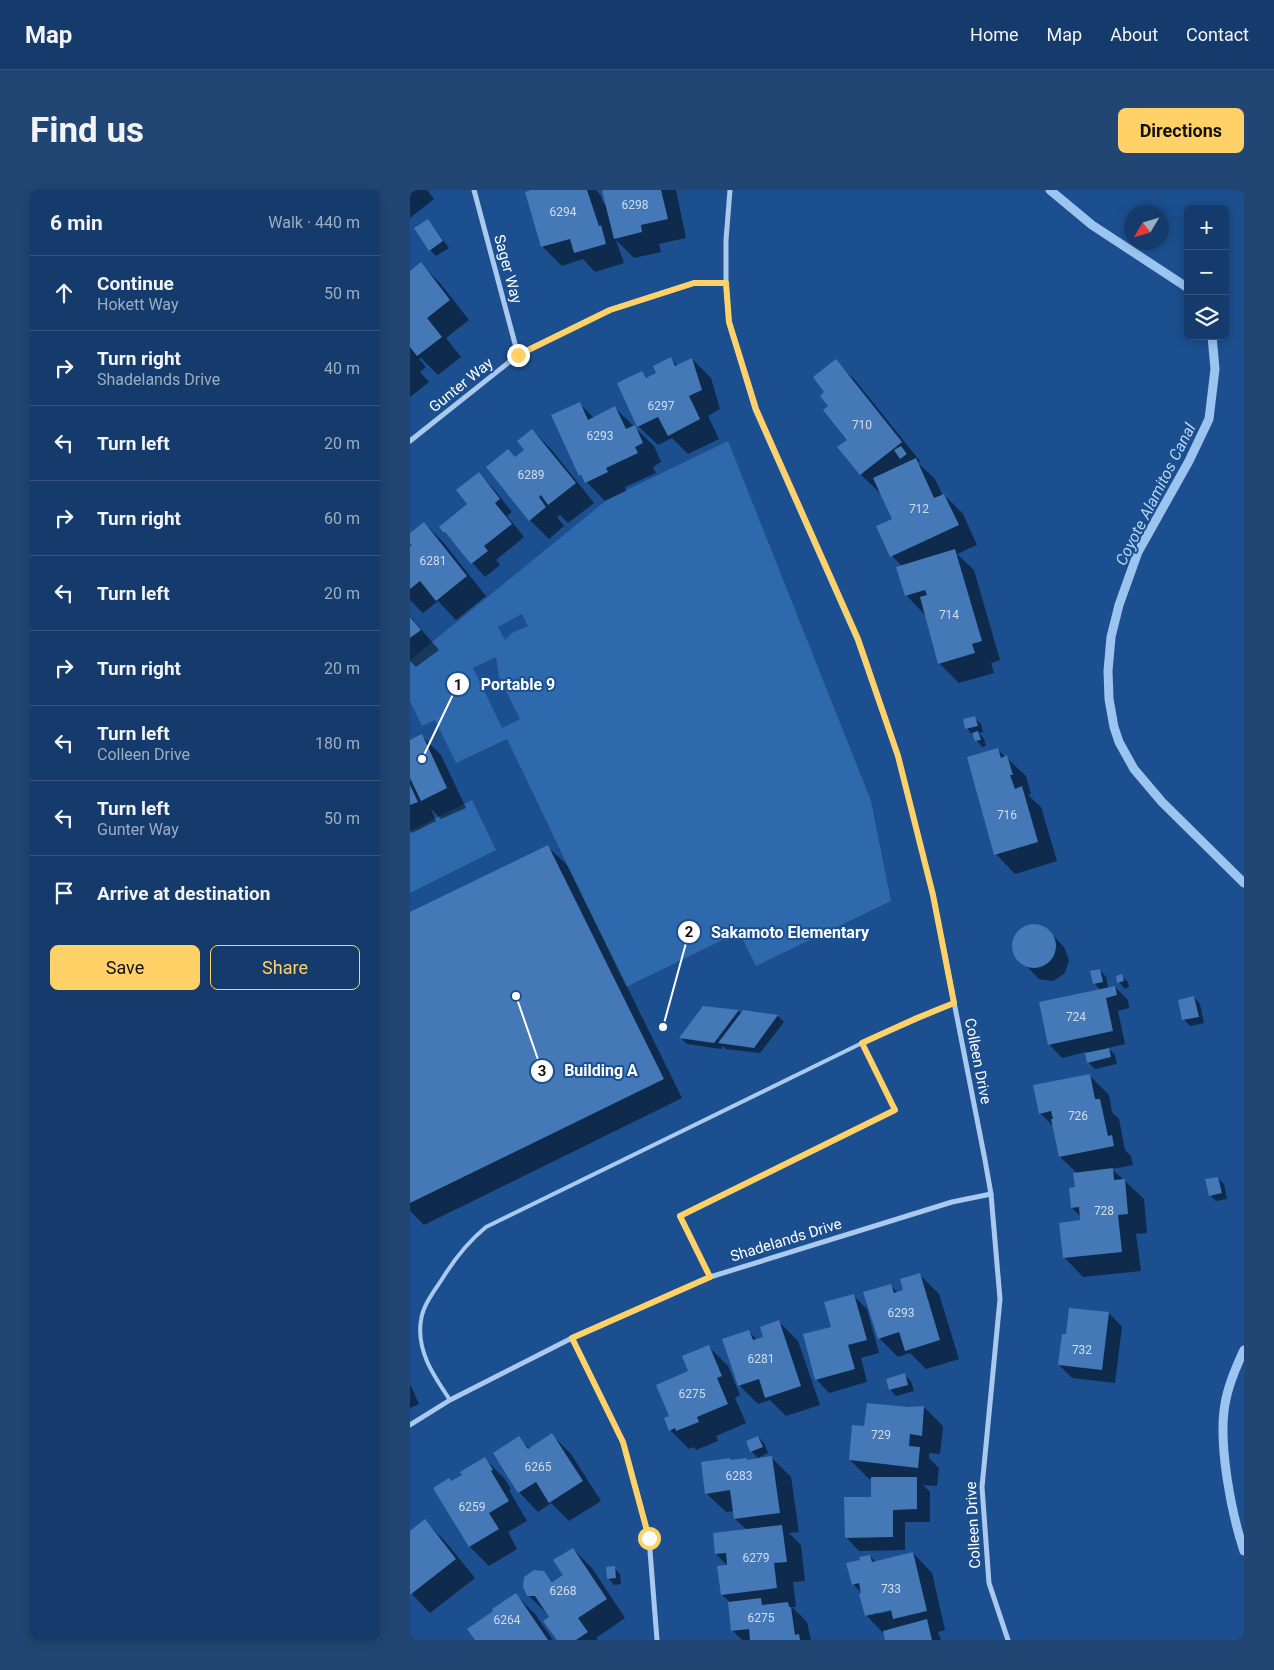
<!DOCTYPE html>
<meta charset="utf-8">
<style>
body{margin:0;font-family:Roboto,sans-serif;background:#214673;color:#f1f3f6}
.controls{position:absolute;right:15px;top:15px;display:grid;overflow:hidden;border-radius:8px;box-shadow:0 2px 12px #0003}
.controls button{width:45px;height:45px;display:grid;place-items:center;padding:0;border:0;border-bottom:1px solid #33557e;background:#143b6b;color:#f1f3f6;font:25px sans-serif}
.compass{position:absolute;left:714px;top:15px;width:45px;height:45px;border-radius:50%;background:#143b6b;box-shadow:0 2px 12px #0003;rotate:232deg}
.stop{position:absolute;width:15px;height:15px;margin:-11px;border:4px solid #ffd166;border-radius:50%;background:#fff}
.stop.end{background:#ffd166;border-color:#fff;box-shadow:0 1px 5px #0008}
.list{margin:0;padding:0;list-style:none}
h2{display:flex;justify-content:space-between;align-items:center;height:65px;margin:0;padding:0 20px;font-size:21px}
h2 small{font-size:16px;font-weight:400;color:#9dadc1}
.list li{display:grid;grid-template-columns:32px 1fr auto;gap:15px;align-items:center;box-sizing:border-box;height:75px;padding:0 20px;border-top:1px solid #33557e}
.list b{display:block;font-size:19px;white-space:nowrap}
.list p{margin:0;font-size:16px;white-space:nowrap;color:#9dadc1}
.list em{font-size:16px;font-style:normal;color:#9dadc1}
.actions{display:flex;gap:10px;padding:15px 20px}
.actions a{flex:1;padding:11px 0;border:1px solid #ffd166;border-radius:8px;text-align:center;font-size:18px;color:#ffd166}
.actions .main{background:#ffd166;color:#111}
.icon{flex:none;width:28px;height:28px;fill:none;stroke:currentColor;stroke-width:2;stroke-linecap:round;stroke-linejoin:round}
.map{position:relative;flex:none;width:834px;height:1450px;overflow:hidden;border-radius:8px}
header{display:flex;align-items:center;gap:30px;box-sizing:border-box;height:70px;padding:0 25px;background:#143b6b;border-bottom:1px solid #33557e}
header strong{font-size:24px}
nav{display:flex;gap:28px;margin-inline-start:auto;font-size:18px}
.intro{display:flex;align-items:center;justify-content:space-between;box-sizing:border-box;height:120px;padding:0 30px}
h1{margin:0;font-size:35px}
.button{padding:12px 22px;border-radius:8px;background:#ffd166;color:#111;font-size:18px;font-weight:700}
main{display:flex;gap:30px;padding:0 30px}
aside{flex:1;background:#143b6b;border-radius:8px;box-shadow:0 2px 12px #0003}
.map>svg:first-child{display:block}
.green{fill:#2e69ad;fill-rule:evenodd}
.shadow{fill:#0007;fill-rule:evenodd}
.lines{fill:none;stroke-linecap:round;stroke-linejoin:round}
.stream{stroke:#9cc4f0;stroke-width:9}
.building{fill:#4478b7}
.lane{stroke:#a9c9ee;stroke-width:4}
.street{stroke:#a9c9ee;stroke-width:5}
.route{stroke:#ffd166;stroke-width:6}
.labels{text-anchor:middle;stroke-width:4;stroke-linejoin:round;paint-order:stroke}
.number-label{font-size:12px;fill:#d0dded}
.street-label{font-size:15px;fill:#fff;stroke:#1b4f8f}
.water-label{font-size:16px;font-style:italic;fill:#b5d3f5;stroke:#1b4f8f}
.leader{fill:none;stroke:#fff;stroke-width:2}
.callout-dot{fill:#fff;stroke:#1b4f8f;stroke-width:2}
.mark-label{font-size:15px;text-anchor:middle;font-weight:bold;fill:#111}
.callout-label{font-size:16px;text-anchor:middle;font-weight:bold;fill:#fff;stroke:#1b4f8f;stroke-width:4;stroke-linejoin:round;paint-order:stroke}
</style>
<header>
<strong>Map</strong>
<nav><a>Home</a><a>Map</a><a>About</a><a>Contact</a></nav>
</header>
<div class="intro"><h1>Find us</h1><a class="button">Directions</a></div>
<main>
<aside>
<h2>6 min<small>Walk · 440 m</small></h2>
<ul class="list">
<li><svg class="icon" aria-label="ahead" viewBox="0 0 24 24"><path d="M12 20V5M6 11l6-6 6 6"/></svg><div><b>Continue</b><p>Hokett Way</p></div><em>50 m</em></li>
<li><svg class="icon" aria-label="right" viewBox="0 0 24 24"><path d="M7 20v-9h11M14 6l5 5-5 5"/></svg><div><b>Turn right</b><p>Shadelands Drive</p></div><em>40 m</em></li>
<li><svg class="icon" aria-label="left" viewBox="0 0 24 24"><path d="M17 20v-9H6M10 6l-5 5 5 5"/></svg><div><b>Turn left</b></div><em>20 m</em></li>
<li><svg class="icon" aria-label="right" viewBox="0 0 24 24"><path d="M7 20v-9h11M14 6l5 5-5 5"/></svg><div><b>Turn right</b></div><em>60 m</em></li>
<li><svg class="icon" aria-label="left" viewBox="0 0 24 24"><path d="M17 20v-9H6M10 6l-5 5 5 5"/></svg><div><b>Turn left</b></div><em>20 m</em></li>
<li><svg class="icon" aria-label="right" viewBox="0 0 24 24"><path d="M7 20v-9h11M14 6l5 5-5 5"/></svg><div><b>Turn right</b></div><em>20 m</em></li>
<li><svg class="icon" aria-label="left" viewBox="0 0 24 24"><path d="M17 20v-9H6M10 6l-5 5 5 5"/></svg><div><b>Turn left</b><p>Colleen Drive</p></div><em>180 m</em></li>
<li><svg class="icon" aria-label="left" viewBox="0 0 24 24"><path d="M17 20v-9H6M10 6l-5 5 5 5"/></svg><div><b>Turn left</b><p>Gunter Way</p></div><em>50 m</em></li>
<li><svg class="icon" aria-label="arrive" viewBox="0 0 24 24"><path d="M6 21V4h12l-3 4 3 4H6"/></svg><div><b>Arrive at destination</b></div></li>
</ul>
<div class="actions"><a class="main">Save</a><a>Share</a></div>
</aside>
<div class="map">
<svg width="834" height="1450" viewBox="0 0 834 1450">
<rect width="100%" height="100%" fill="#1b4f8f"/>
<!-- green -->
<g class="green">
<path d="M318,251L461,611L481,711L346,776L329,742L216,797L97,549L46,573L25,530L12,536L0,511V470L198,309ZM112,424L118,436L102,443L95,450L88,437ZM86,467L89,487L110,529L92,538L63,478Z"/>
<polygon points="62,610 86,660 0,703 0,641"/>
</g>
<!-- shadow -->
<g class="shadow">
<polygon points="0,0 17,0 24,9 0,28"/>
<polygon points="125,0 186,0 191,6 194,14 196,14 199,0 266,0 276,48 249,54 251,62 224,68 206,50 214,73 185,82 173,69 152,76 132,56"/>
<polygon points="18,30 39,58 26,66 20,60"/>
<polygon points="11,74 30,93 59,130 36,148 51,167 28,185 11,168 9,169 16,177 10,182 19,192 0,207 0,82"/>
<polygon points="260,168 268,176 282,169 301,188 310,219 298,226 309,249 278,264 262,248 248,255 228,236 232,183 238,189 248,184"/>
<polygon points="425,171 445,190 510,271 508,273 525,289 533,306 534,305 553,324 567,355 547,364 564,380 590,470 581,473 584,483 549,493 530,474 515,425 496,405 492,376 482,366 483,330 471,302 470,303 450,284 439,250 419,216 416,202"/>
<polygon points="169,213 184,228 205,218 244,256 251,272 243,277 246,283 215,297 216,301 195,311 170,285"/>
<polygon points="122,240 141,259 184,313 158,333 150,325 147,327 154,336 139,349 120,330 105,268 115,260"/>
<polygon points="69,284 82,297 102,322 97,326 114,347 86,370 90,375 75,387 30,337 59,314"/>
<polygon points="14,333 33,352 76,406 46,430 28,411 13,423 0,410 0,358 3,356 0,351 0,344"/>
<polygon points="0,426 29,460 6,477 0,471"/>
<polygon points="564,527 571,534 573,542 569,543 574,549 576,556 572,557 557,538"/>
<polygon points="12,546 31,565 56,618 31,629 21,619 26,631 2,643 0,641 0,551"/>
<polygon points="587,559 616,586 621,604 618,605 631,617 647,671 605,684 586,664"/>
<polygon points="137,656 157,675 272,908 14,1035 0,1021 0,724"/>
<polygon points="629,736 641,743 654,757 659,770 655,783 643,791 629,789 606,765 604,752 611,740 615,737"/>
<polygon points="690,780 696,787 698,798 705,797 718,810 719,818 708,821 715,854 698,858 705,865 707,874 685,879 678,872 676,862 652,868 639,854 691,800 684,793"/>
<polygon points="711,786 718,792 719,797 715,799 709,792"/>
<polygon points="784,807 790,814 794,833 780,836 774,829"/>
<polygon points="294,817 329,821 332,824 334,822 368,826 374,832 350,863 316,859 313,856 311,859 277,854 271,848"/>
<polygon points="679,885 699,905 702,922 709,929 715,960 721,966 723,975 702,979 734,1009 737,1043 726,1044 731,1081 673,1087 654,1067 671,1031 671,1027 662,1018 667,983 650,967 644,937 630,923"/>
<polygon points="808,988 814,994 817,1009 806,1011 800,1005"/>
<polygon points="510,1085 529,1104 549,1169 516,1179 500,1163 488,1167 469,1148 480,1095 488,1103 495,1101"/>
<polygon points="444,1106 457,1119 469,1163 451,1168 457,1192 419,1203 406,1189 422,1138"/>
<polygon points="699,1123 712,1137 705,1193 662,1188 649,1175 657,1145"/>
<polygon points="369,1132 388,1151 410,1215 376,1226 360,1210 348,1214 329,1195 339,1142 347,1150 355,1148"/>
<polygon points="299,1157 318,1176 330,1205 325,1208 336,1233 306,1246 308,1251 286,1260 284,1257 279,1259 260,1240 260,1226 280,1182"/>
<polygon points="495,1185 501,1191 504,1201 486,1206 480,1199"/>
<polygon points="0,1194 9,1214 0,1218"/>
<polygon points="514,1217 533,1236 530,1264 519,1263 519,1268 529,1278 527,1296 513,1295 520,1302 520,1332 495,1332 495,1360 449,1361 436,1347 462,1308 462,1289 459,1289 440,1270 455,1238 498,1218"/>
<polygon points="142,1245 161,1264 191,1311 159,1331 141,1313 128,1322 109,1302 84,1264 109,1248 120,1259"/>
<polygon points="348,1247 354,1253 358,1263 348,1268 341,1261"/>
<polygon points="362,1268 381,1287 389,1342 379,1343 391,1355 395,1391 383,1392 386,1417 382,1417 397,1432 401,1450 332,1450 322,1440 321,1413 312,1405 318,1376 306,1364 337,1340 325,1329 324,1321 316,1322 296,1303 319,1269 321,1271 336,1269 338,1271"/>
<polygon points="75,1269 94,1288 101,1299 99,1300 117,1331 98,1342 107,1359 79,1376 60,1357 25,1298 42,1292"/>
<polygon points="15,1331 34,1350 65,1388 20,1423 0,1402 0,1343"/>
<polygon points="163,1359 182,1378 215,1428 186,1448 188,1450 148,1450 140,1427 118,1405 134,1382 143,1392 154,1385"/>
<path d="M503,1363L522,1383L535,1440L528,1442L531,1450H477L475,1445L456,1425L453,1404L443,1394L451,1371L460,1366L466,1372ZM487,1417L488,1419L469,1424V1421Z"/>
<polygon points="204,1378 210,1384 211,1394 204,1395 198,1388"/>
<polygon points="106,1405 125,1424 143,1450 66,1450"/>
</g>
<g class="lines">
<!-- stream -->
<g class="stream">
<polyline points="640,0 682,35 778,98"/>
<polyline points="802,146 805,179 799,229 779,271 728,362 709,415 701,447 698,481 699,509 704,537 709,552 724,579 752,612 834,693"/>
<path d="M834,1160C826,1177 818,1195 815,1214C808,1254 821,1322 834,1361"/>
</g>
</g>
<!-- building -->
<g class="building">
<polygon points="121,0 177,0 189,36 191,35 196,54 164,63 160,49 131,57 115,2"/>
<polygon points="194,0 251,0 258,29 231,35 232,42 204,49 192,1"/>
<polygon points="18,29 33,51 19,61 4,38"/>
<polygon points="11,72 40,110 17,128 32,147 7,166 0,157 0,81"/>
<polygon points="261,167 265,176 282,168 292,200 279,206 290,229 258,246 248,227 227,237 207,193 232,181 236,188 246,183 243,176"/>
<polygon points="426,169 492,252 450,285 427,257 437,250 413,220 418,216 410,206 414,202 403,187"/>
<polygon points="170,212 178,230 205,216 216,239 225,235 233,253 225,257 228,263 196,278 198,282 175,293 171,285 169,286 141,225"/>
<polygon points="122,239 166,293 138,315 131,305 129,307 136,317 119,331 76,277 98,259 105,267 114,260 107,251"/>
<polygon points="491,256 497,264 490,269 484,260"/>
<polygon points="506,268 524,308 534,304 549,335 480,367 466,336 482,329 463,288"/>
<polygon points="69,282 90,309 85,313 102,334 74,356 78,361 61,374 35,342 34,343 29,337 57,314 46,300"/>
<polygon points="14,332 57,386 26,411 10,391 0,399 0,357 2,355 0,353 0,343"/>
<polygon points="545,359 572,451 562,454 565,463 528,474 510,407 517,405 515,400 495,406 486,377"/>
<polygon points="0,427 11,440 0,448"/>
<polygon points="565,526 568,536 555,539 553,529"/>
<polygon points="568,541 571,550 565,551 562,543"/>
<polygon points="12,544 37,598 11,611 0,588 0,550"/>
<polygon points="588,558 591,568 597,565 603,585 600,585 605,599 612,596 628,652 584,665 557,567"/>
<polygon points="0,595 8,612 0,615"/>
<polygon points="138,655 254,889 0,1013 0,722"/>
<circle cx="624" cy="756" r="22"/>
<polygon points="690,779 693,792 683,794 680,781"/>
<polygon points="712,784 714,791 707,793 706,786"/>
<polygon points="705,796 707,805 696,808 703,841 638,855 629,812"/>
<polygon points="784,806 789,827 772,830 768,810"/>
<polygon points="293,816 329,820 304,853 269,848"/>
<polygon points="333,820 368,825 344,858 308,853"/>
<polygon points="699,858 701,867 677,873 675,863"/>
<polygon points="680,884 685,909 690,909 698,946 702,945 704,956 649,967 641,929 643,929 641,921 629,924 623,895"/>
<polygon points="703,978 704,990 715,989 718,1024 708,1025 712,1062 653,1068 649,1033 670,1030 669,1017 661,1018 659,998 665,997 663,983"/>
<polygon points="808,987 812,1003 799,1006 795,989"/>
<polygon points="510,1083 530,1150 495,1161 489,1142 468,1149 453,1102 481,1094 484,1103 493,1100 490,1089"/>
<polygon points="444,1104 457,1150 438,1155 445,1179 405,1190 393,1144 421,1137 414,1112"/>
<polygon points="659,1118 699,1122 692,1180 648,1175 652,1144 656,1144"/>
<polygon points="369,1130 391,1196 355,1208 349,1189 328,1196 312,1149 339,1140 343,1150 353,1147 350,1137"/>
<polygon points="299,1155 312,1186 307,1188 318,1214 287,1227 289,1232 266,1241 265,1238 259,1241 254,1228 259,1226 246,1195 278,1181 272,1166"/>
<polygon points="495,1183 498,1195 479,1200 476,1189"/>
<polygon points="457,1213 498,1217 514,1216 512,1246 500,1244 499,1256 510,1257 508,1278 439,1270 442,1235 454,1236"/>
<polygon points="142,1243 173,1291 139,1313 126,1292 108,1303 83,1263 109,1246 118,1259"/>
<polygon points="348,1246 353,1257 340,1262 336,1251"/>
<polygon points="362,1266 370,1323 324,1329 320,1300 295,1304 291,1272 320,1268 320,1270 337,1268 337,1270"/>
<polygon points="75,1267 83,1280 81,1281 99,1311 79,1323 89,1339 59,1357 23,1298 39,1288 41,1291 52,1285 50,1282"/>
<polygon points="461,1287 507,1287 507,1319 483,1320 483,1347 435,1348 434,1307 461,1307"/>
<polygon points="15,1329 46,1369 0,1405 0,1341"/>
<polygon points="372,1335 377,1372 364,1373 367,1398 311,1405 307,1376 317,1375 316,1363 305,1364 303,1343"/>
<polygon points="163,1358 197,1409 168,1428 178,1442 166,1450 147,1450 133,1431 139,1427 125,1406 117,1406 113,1397 114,1387 124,1380 134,1381 142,1392 153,1385 143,1370"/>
<polygon points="503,1362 517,1421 483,1429 481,1420 455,1426 449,1404 451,1404 449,1393 442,1395 436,1373 450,1370 449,1367 460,1365 462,1372"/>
<polygon points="205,1376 206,1388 197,1389 196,1377"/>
<polygon points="106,1403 138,1450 65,1450 57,1439 83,1421 82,1419"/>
<polygon points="351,1408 352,1415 378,1412 379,1417 381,1417 385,1445 389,1444 390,1450 340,1450 339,1439 321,1441 318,1412"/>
<polygon points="517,1429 522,1450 475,1450 473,1441"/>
</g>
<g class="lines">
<!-- lane -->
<g class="lane">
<polyline points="300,1087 269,1026 485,920 452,853"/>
<path d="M40,1210C24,1186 6,1161 11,1130C13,1114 26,1099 34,1086C46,1067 59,1051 76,1037L452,853L545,813"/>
</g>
<!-- street -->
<g class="street">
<polyline points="64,0 108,165"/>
<polyline points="320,0 316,50 316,93 319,132 345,219 447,449 488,566 523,705 575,970 581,1004 590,1109 572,1297 579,1393 598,1450"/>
<polyline points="0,251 108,165 200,120 284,93 316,93"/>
<polyline points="162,1148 213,1252 239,1348 247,1450"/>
<polyline points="0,1235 40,1210 162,1148 300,1087 542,1012 581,1004"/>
</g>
</g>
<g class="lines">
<!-- route -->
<polyline class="route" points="108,165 200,120 284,93 316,93 319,132 346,219 448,449 488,566 523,705 544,813 507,828 452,853 485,920 270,1026 300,1087 162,1148 213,1252 239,1348"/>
</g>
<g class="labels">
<!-- number labels -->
<g class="number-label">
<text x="225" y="19">6298</text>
<text x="153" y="26">6294</text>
<text x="251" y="220">6297</text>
<text x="452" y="239">710</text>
<text x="190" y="250">6293</text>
<text x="121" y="289">6289</text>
<text x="509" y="323">712</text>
<text x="23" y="375">6281</text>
<text x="539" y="429">714</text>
<text x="597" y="629">716</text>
<text x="666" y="831">724</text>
<text x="668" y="930">726</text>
<text x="694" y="1025">728</text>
<text x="491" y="1127">6293</text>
<text x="672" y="1164">732</text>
<text x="351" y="1173">6281</text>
<text x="282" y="1208">6275</text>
<text x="471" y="1249">729</text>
<text x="128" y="1281">6265</text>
<text x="329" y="1290">6283</text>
<text x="62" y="1321">6259</text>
<text x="346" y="1372">6279</text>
<text x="481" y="1403">733</text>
<text x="153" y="1405">6268</text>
<text x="351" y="1432">6275</text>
<text x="97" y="1434">6264</text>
</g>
<!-- street labels -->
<g class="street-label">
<text transform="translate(98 79) rotate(75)" y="5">Sager Way</text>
<text transform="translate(51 195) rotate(-39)" y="5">Gunter Way</text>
<text transform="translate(568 871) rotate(79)" y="5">Colleen Drive</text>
<text transform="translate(376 1050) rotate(-17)" y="5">Shadelands Drive</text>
<text transform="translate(563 1335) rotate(-93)" y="5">Colleen Drive</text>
</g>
<!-- water labels -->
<g class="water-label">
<text transform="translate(745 304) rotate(-63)" y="6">Coyote Alamitos Canal</text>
</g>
</g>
<!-- callouts -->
<path class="leader" d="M12 569L48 494M253 837L279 742M106 806L132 881"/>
<g class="callout-dot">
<circle cx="12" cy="569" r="5"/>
<circle cx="253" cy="837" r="5"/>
<circle cx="106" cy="806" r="5"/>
<circle cx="48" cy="494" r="12"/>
<circle cx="279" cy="742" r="12"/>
<circle cx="132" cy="881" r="12"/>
</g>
<g class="mark-label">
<text x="48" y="500">1</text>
<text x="279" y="747">2</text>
<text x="132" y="886">3</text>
</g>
<g class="callout-label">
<text x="108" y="500">Portable 9</text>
<text x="380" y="748">Sakamoto Elementary</text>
<text x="191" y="886">Building A</text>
</g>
</svg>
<div class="controls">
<button>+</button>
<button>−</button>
<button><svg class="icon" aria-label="layers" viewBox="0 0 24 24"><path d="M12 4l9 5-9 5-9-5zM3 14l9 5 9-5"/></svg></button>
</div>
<svg class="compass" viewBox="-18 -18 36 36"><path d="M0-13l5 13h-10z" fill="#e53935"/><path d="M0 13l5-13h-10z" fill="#9dadc1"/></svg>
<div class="stop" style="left:239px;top:1348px"></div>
<div class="stop end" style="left:108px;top:165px"></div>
</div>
</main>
